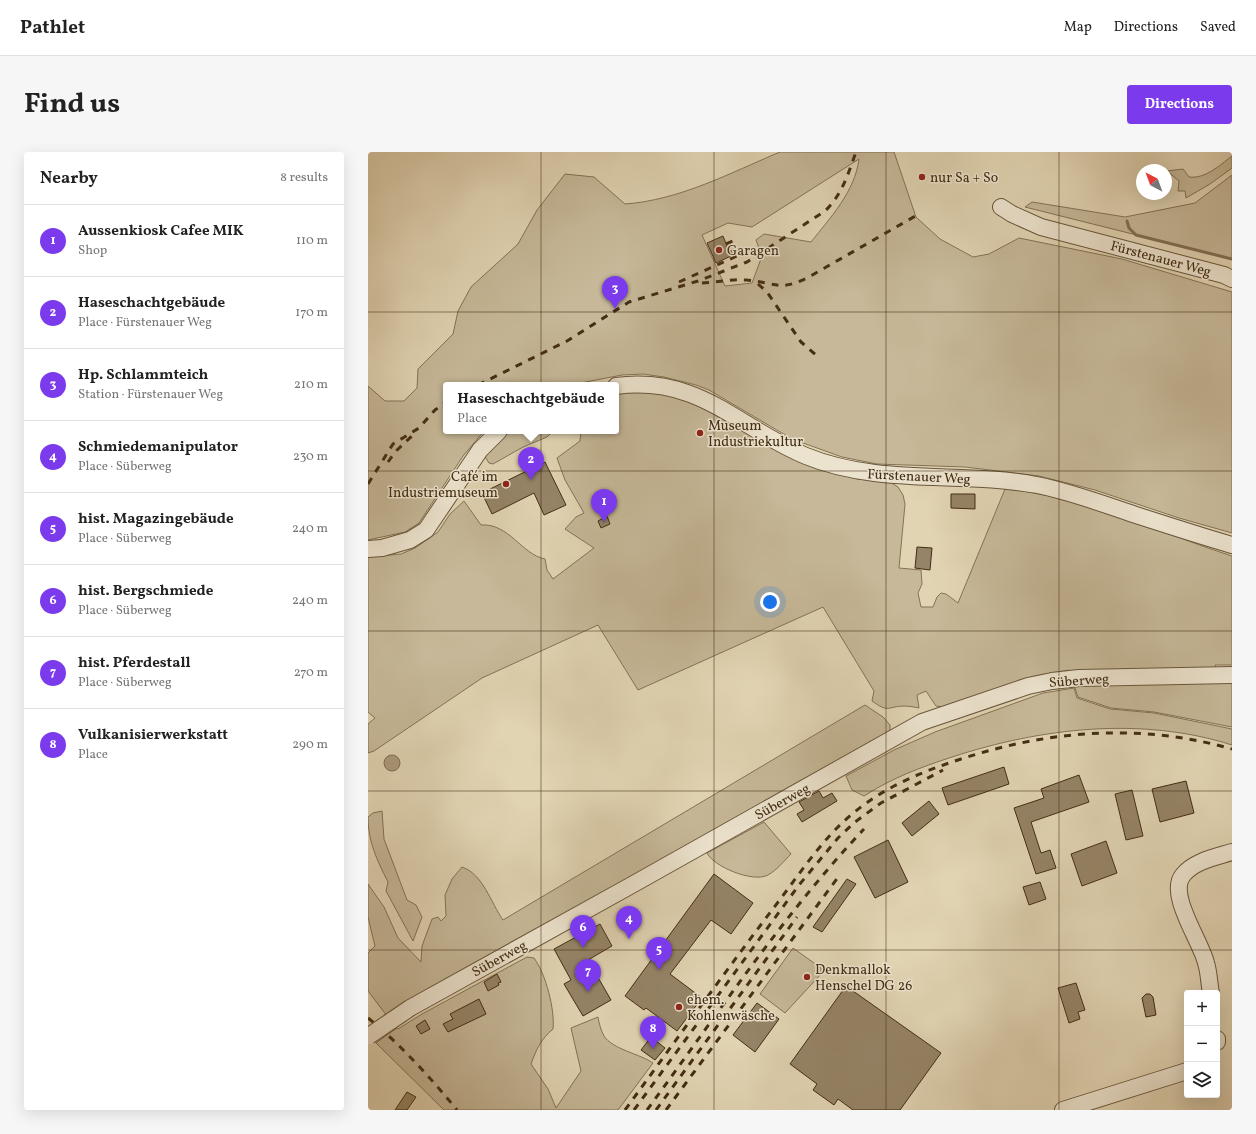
<!DOCTYPE html>
<meta charset="utf-8">
<style>
body{margin:0;font-family:Vollkorn,serif;background:#f6f6f6;color:#222}
.controls{position:absolute;right:12px;bottom:12px;display:grid;overflow:hidden;border-radius:4px;box-shadow:0 4px 16px #0002}
.controls button{width:36px;height:36px;display:grid;place-items:center;padding:0;border:0;border-bottom:1px solid #e0e0e0;background:#fff;color:#222;font:20px sans-serif}
.compass{position:absolute;left:768px;top:12px;width:36px;height:36px;border-radius:50%;background:#fff;box-shadow:0 4px 16px #0002;rotate:319deg}
.you{position:absolute;left:402px;top:450px;width:14px;height:14px;margin:-10px;border:3px solid #fff;border-radius:50%;background:#1a73e8;box-shadow:0 0 0 6px #1a73e833}
.badge{display:grid;place-items:center;width:26px;height:26px;border-radius:50%;background:#7c3aed;color:#fff;font-size:13px;font-weight:700}
.pin{position:absolute;translate:-50% -33px;filter:drop-shadow(0 1px 2px #0008)}
.pin::after{content:'';position:absolute;top:21px;width:14px;height:12px;background:inherit;clip-path:polygon(0 0,100% 0,50% 100%)}
.popup{position:absolute;left:75px;top:230px;width:176px;height:52px;box-sizing:border-box;display:grid;place-content:center;border-radius:4px;background:#fff;filter:drop-shadow(0 1px 3px #0005);font-size:13px;white-space:nowrap;color:#767676}
.popup b{font-size:15px;color:#222}
.popup::after{content:'';position:absolute;left:50%;top:100%;margin-left:-8px;border:8px solid transparent;border-top-color:#fff}
.list{margin:0;padding:0;list-style:none}
h2{display:flex;justify-content:space-between;align-items:center;height:52px;margin:0;padding:0 16px;font-size:17px}
h2 small{font-size:13px;font-weight:400;color:#767676}
.list li{display:grid;grid-template-columns:26px 1fr auto;gap:12px;align-items:center;box-sizing:border-box;height:72px;padding:0 16px;border-top:1px solid #e0e0e0}
.list b{display:block;font-size:15px;white-space:nowrap}
.list p{margin:0;font-size:13px;white-space:nowrap;color:#767676}
.list em{font-size:13px;font-style:normal;color:#767676}
.icon{flex:none;width:22px;height:22px;fill:none;stroke:currentColor;stroke-width:2;stroke-linecap:round;stroke-linejoin:round}
.map{position:relative;flex:none;width:864px;height:958px;overflow:hidden;border-radius:4px}
header{display:flex;align-items:center;gap:24px;box-sizing:border-box;height:56px;padding:0 20px;background:#fff;border-bottom:1px solid #e0e0e0}
header strong{font-size:19px}
nav{display:flex;gap:22px;margin-inline-start:auto;font-size:14px}
.intro{display:flex;align-items:center;justify-content:space-between;box-sizing:border-box;height:96px;padding:0 24px}
h1{margin:0;font-size:28px}
.button{padding:10px 18px;border-radius:4px;background:#7c3aed;color:#fff;font-size:14px;font-weight:700}
main{display:flex;gap:24px;padding:0 24px}
aside{flex:1;background:#fff;border-radius:4px;box-shadow:0 4px 16px #0002}
.map>svg:first-child{display:block}
.green{fill:#c6b898;stroke:#847256;fill-rule:evenodd}
.water{fill:#ab9b7d;stroke:#816f53}
.lines{fill:none;stroke-linecap:round;stroke-linejoin:round}
.stream{stroke:#816f53;stroke-width:3}
.building{fill:#958467;stroke:#432d14}
.minor-casing{stroke:#6a573c;stroke-width:18}
.minor{stroke:#ece3ce;stroke-width:16}
.rail{stroke:#432d14;stroke-width:3;stroke-dasharray:7 7;stroke-linecap:butt}
.minor-bridge-casing{stroke:#6a573c;stroke-width:18;stroke-linecap:butt}
.minor-bridge{stroke:#ece3ce;stroke-width:16}
.grid{fill:none;stroke:#432d14;stroke-width:1;stroke-opacity:0.55}
.poi-dot{fill:#8f2418;stroke:#ece3ce;stroke-width:1.5}
.labels{text-anchor:middle;stroke-width:3;stroke-linejoin:round;paint-order:stroke}
.poi-label{font-size:14px;fill:#432d14;stroke:#ece3ce;text-anchor:start}
.street-label{font-size:14px;fill:#432d14;stroke:#ece3ce}
</style>
<header>
<strong>Pathlet</strong>
<nav><a>Map</a><a>Directions</a><a>Saved</a></nav>
</header>
<div class="intro"><h1>Find us</h1><a class="button">Directions</a></div>
<main>
<aside>
<h2>Nearby<small>8 results</small></h2>
<ul class="list">
<li><span class="badge">1</span><div><b>Aussenkiosk Cafee MIK</b><p>Shop</p></div><em>110 m</em></li>
<li><span class="badge">2</span><div><b>Haseschachtgebäude</b><p>Place · Fürstenauer Weg</p></div><em>170 m</em></li>
<li><span class="badge">3</span><div><b>Hp. Schlammteich</b><p>Station · Fürstenauer Weg</p></div><em>210 m</em></li>
<li><span class="badge">4</span><div><b>Schmiedemanipulator</b><p>Place · Süberweg</p></div><em>230 m</em></li>
<li><span class="badge">5</span><div><b>hist. Magazingebäude</b><p>Place · Süberweg</p></div><em>240 m</em></li>
<li><span class="badge">6</span><div><b>hist. Bergschmiede</b><p>Place · Süberweg</p></div><em>240 m</em></li>
<li><span class="badge">7</span><div><b>hist. Pferdestall</b><p>Place · Süberweg</p></div><em>270 m</em></li>
<li><span class="badge">8</span><div><b>Vulkanisierwerkstatt</b><p>Place</p></div><em>290 m</em></li>
</ul>
</aside>
<div class="map">
<svg width="864" height="958" viewBox="0 0 864 958">
<rect width="100%" height="100%" fill="#e1d4b3"/>
<filter id="stains"><feTurbulence type="fractalNoise" baseFrequency=".005" numOctaves="4"/><feColorMatrix values="0 0 0 0 .2 0 0 0 0 .09 0 0 0 0 .02 0 0 0 .5 -.17"/></filter>
<radialGradient id="worn" r=".72"><stop offset=".6" stop-color="#630" stop-opacity="0"/><stop offset="1" stop-color="#630" stop-opacity=".3"/></radialGradient>
<!-- green -->
<g class="green">
<path d="M412,0H526L548,65L572,87L605,105L621,102L651,86L754,107L864,140V381L811,366L727,338L671,324L597,315L509,312L474,305L424,287L341,238L328,233L296,225L275,222L254,223L202,233H78V279H116L95,304L51,371L37,380L0,388V234L17,249H36L49,236L50,217L85,182L90,159L103,135L150,92L169,58L197,22L226,25L257,52C312,48 362,21 412,0ZM491,7C487,39 463,65 443,90L396,82L388,88L394,104L384,131L357,134L334,83L360,71L384,75Z"/>
<path d="M864,4V16L842,32L818,46L817,39H810L811,29L799,19L815,17L821,25C837,27 851,14 864,4Z"/>
<polygon points="864,23 864,107 657,55 664,50 757,65 827,51"/>
<path d="M274,238L323,247L449,316L489,327L522,330L530,335L535,343L537,352L531,416L553,418L554,432L550,441L553,455H565L569,445L573,441L578,442L590,451L637,337C716,344 789,380 864,404V513H847L851,529H864V575L786,560L743,556L710,545L701,518L667,524L576,555L568,554L558,539L549,543L551,556C546,555 541,554 535,554C518,555 521,561 504,549L506,539L455,455L270,538L230,473L114,526L6,599L0,601V572L7,566L0,560V405L33,402L47,396L70,380L82,362L96,349L113,373C141,371 153,402 177,407L179,418L185,427L226,396L197,377L208,365L216,361L197,328L189,306L212,289L213,279H248V239Z"/>
<polygon points="139,279 185,279 179,285 155,295 125,312 121,311 116,303"/>
<path d="M706,536L709,546L742,557L786,561L864,577V593C773,564 673,576 584,605C551,616 526,625 496,644L484,638L478,624L526,598L567,580L675,541Z"/>
<path d="M497,553L515,565L522,573V579L19,864L0,839V801L7,794L0,765V732L16,755L30,786L53,810L54,794L64,767L70,765L73,769L78,764L77,743L84,727L94,715C115,722 123,751 135,768Z"/>
<path d="M14,659L16,687L39,748L48,753L54,765L45,789L18,739L20,730C9,708 0,690 0,665L5,661Z"/>
<path d="M396,670L423,702C416,709 409,718 400,723C385,731 346,715 339,701Z"/>
<polygon points="425,796 453,816 453,822 417,861 392,842"/>
<path d="M159,805L166,806C178,822 187,858 185,877C173,887 168,898 163,912L180,937L188,956L213,919L203,876L230,865C231,871 233,879 236,884C244,897 272,902 285,911L250,958H76L8,891L29,876L30,877L54,862Z"/>
</g>
<!-- water -->
<circle class="water" cx="24" cy="611" r="8"/>
<g class="lines">
<!-- stream -->
<polyline class="stream" points="759,69 761,76 768,83 864,107"/>
</g>
<!-- building -->
<g class="building">
<polygon points="355,84 363,104 348,111 339,91"/>
<polygon points="177,310 198,353 176,363 166,341 124,362 114,341"/>
<polygon points="583,342 607,342 607,357 583,356"/>
<polygon points="239,364 242,372 233,376 230,369"/>
<polygon points="549,395 564,396 562,418 547,416"/>
<polygon points="636,615 641,632 580,653 574,636"/>
<polygon points="711,623 721,650 663,670 673,701 682,698 688,716 668,722 646,656 676,646 673,637"/>
<polygon points="818,629 826,661 792,670 784,637"/>
<polygon points="764,638 775,684 758,688 747,642"/>
<polygon points="451,639 455,646 464,641 469,649 434,670 429,662 436,658 431,650"/>
<polygon points="561,649 571,662 544,684 534,671"/>
<polygon points="520,688 540,730 507,746 486,705"/>
<polygon points="738,689 749,721 714,734 703,702"/>
<polygon points="346,722 385,751 363,782 343,768 302,822 334,846 309,879 278,856 276,858 257,844"/>
<polygon points="479,727 488,732 454,780 445,775"/>
<polygon points="672,730 678,747 661,753 655,735"/>
<polygon points="232,772 244,794 220,808 243,848 215,864 196,832 203,828 186,797"/>
<polygon points="129,822 133,830 130,831 131,833 120,839 116,830"/>
<polygon points="708,831 717,858 710,860 712,867 701,871 690,836"/>
<polygon points="478,834 573,901 532,958 485,958 470,947 466,953 445,938 449,932 422,912"/>
<polygon points="778,842 782,842 785,845 788,863 778,865 774,846"/>
<polygon points="111,847 118,862 80,880 75,872 85,867 82,862"/>
<polygon points="389,851 411,867 387,900 365,883"/>
<polygon points="57,868 62,877 53,882 48,874"/>
<polygon points="283,885 297,896 287,908 273,898"/>
<polygon points="39,940 48,945 39,958 27,958"/>
</g>
<g class="lines">
<defs>
<g id="minor">
<polyline points="633,55 644,62 673,75 856,123 864,127"/>
<path d="M248,234C332,223 370,276 438,304C511,334 593,319 669,333C704,340 738,353 771,364C802,374 833,384 864,393"/>
<polyline points="0,397 14,396 42,388 58,378 112,298 131,279"/>
<path d="M843,841C841,831 841,820 838,811C833,789 799,742 815,723C826,709 848,705 864,700"/>
<polyline points="23,869 42,856 262,734 554,570 660,534 684,529 711,526 864,523"/>
<polyline points="849,887 849,890"/>
<polyline points="695,958 819,919"/>
</g>
</defs>
<!-- minor casing -->
<use href="#minor" class="minor-casing"/>
<!-- minor -->
<use href="#minor" class="minor"/>
<!-- rail -->
<g class="rail">
<polyline points="358,92 365,89"/>
<polyline points="362,100 368,97"/>
<polyline points="311,130 371,103"/>
<path d="M334,131C349,130 364,127 378,128C406,130 411,140 439,126L551,62"/>
<polyline points="390,132 399,140 433,190 448,203"/>
<path d="M110,233L199,189L261,150L330,129L379,110L457,59C474,43 480,22 488,0"/>
<polyline points="20,310 27,300 46,282"/>
<polyline points="0,332 25,292 51,276 67,258 78,250"/>
<path d="M0,866C33,893 62,925 89,958"/>
<path d="M257,958C306,891 354,824 404,758C429,726 452,689 483,663C516,635 553,620 593,607C682,578 773,571 864,597"/>
<polyline points="266,958 431,733 470,686 487,670 513,651 575,618"/>
<path d="M279,958C349,863 415,763 496,677"/>
<polyline points="288,958 429,765"/>
<polyline points="298,958 471,724"/>
</g>
<defs>
<polyline id="minor-bridge" points="1,884 23,869"/>
</defs>
<!-- minor-bridge casing -->
<use href="#minor-bridge" class="minor-bridge-casing"/>
<!-- minor-bridge -->
<use href="#minor-bridge" class="minor-bridge"/>
</g>
<!-- grid -->
<path class="grid" d="M173,0V958M346,0V958M518,0V958M691,0V958M0,160H864M0,319H864M0,479H864M0,639H864M0,798H864"/>
<!-- markers -->
<g class="poi-dot">
<circle cx="554" cy="25" r="4"/>
<circle cx="351" cy="98" r="4"/>
<circle cx="332" cy="281" r="4"/>
<circle cx="138" cy="332" r="4"/>
<circle cx="439" cy="825" r="4"/>
<circle cx="311" cy="855" r="4"/>
</g>
<g class="labels">
<!-- poi labels -->
<g class="poi-label">
<text x="562" y="30">nur Sa + So</text>
<text x="359" y="103">Garagen</text>
<text x="340" y="278">Museum<tspan x="340" dy="16">Industriekultur</tspan></text>
<text x="130" y="329" text-anchor="end">Café im<tspan x="130" dy="16">Industriemuseum</tspan></text>
<text x="447" y="822">Denkmallok<tspan x="447" dy="16">Henschel DG 26</tspan></text>
<text x="319" y="852">ehem.<tspan x="319" dy="16">Kohlenwäsche</tspan></text>
</g>
<!-- street labels -->
<g class="street-label">
<text transform="translate(793 106) rotate(15)" y="5">Fürstenauer Weg</text>
<text transform="translate(551 324) rotate(3)" y="5">Fürstenauer Weg</text>
<text transform="translate(711 528) rotate(-4)" y="5">Süberweg</text>
<text transform="translate(414 649) rotate(-29)" y="5">Süberweg</text>
<text transform="translate(131 806) rotate(-29)" y="5">Süberweg</text>
</g>
</g>
<rect width="100%" height="100%" filter="url(#stains)"/>
<rect width="100%" height="100%" fill="url(#worn)"/>
</svg>
<div class="controls">
<button>+</button>
<button>−</button>
<button><svg class="icon" aria-label="layers" viewBox="0 0 24 24"><path d="M12 4l9 5-9 5-9-5zM3 14l9 5 9-5"/></svg></button>
</div>
<svg class="compass" viewBox="-18 -18 36 36"><path d="M0-13l5 13h-10z" fill="#e53935"/><path d="M0 13l5-13h-10z" fill="#767676"/></svg>
<div class="you"></div>
<div class="pin badge" style="left:236px;top:370px">1</div>
<div class="pin badge" style="left:163px;top:328px">2</div>
<div class="popup"><b>Haseschachtgebäude</b>Place</div>
<div class="pin badge" style="left:247px;top:157px">3</div>
<div class="pin badge" style="left:261px;top:787px">4</div>
<div class="pin badge" style="left:291px;top:818px">5</div>
<div class="pin badge" style="left:215px;top:796px">6</div>
<div class="pin badge" style="left:220px;top:840px">7</div>
<div class="pin badge" style="left:285px;top:897px">8</div>
</div>
</main>
